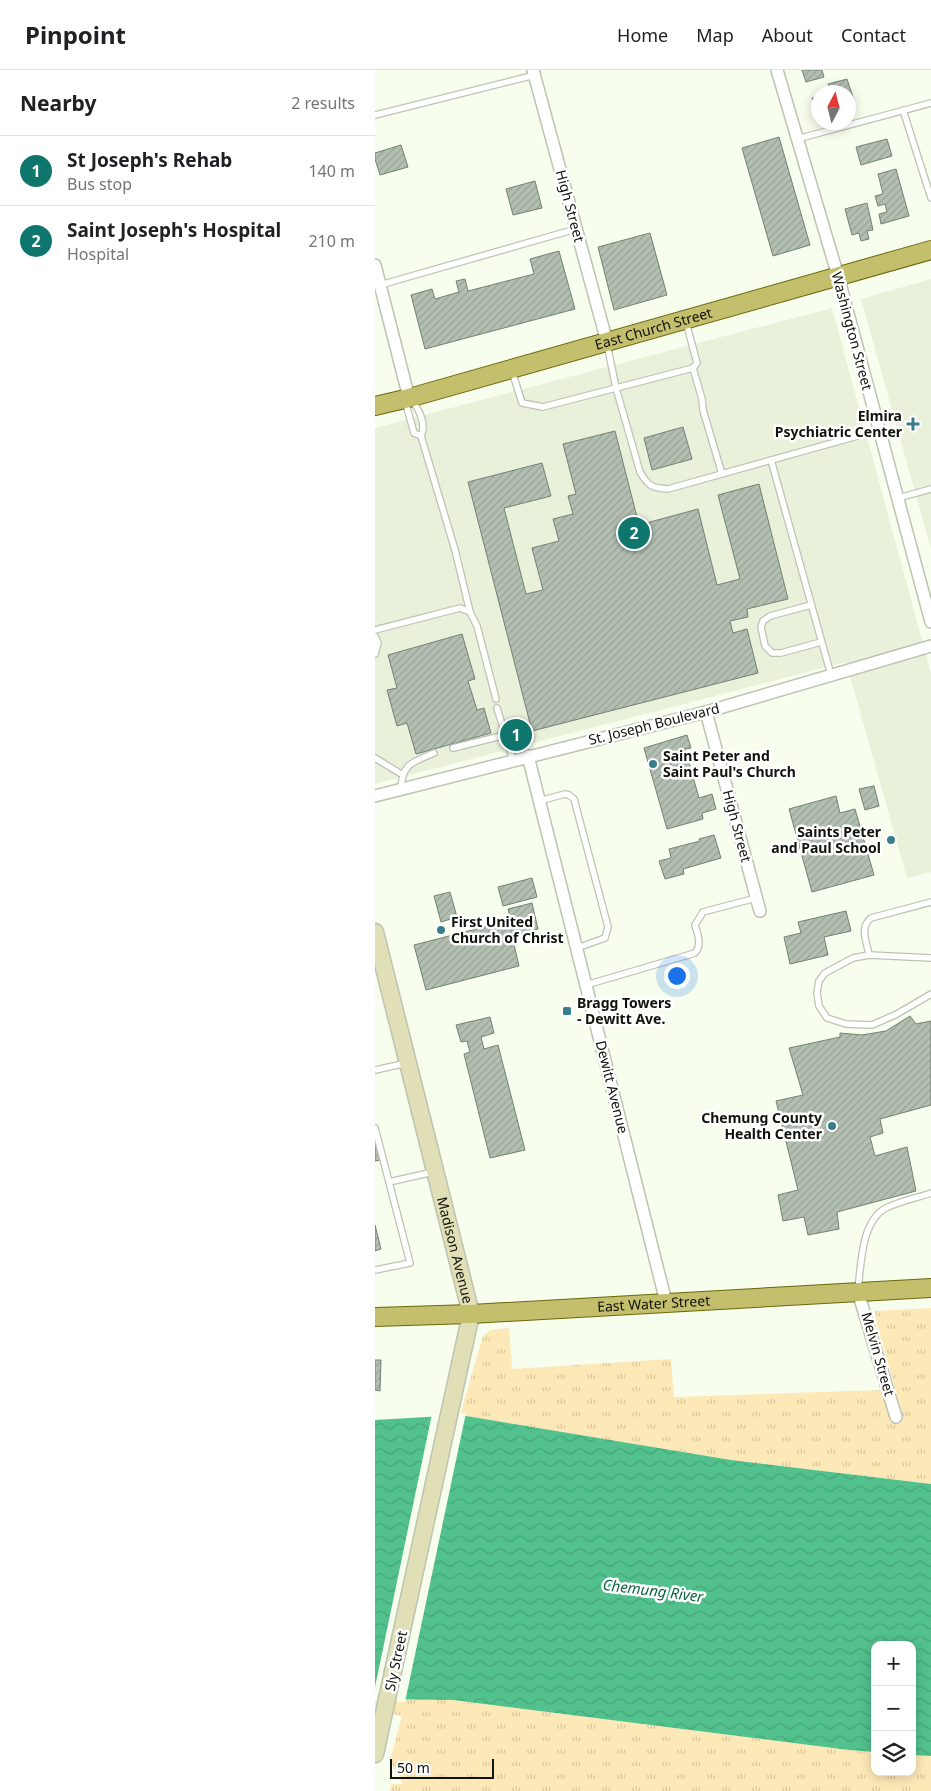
<!DOCTYPE html>
<meta charset="utf-8">
<style>
body{margin:0;font-family:"Noto Sans",sans-serif;background:#f6f6f6;color:#202124}
.controls{position:absolute;right:15px;bottom:15px;display:grid;overflow:hidden;border-radius:10px;box-shadow:0 2px 12px #0003}
.controls button{width:45px;height:45px;display:grid;place-items:center;padding:0;border:0;border-bottom:1px solid #e0e0e0;background:#fff;color:#202124;font:25px sans-serif}
.compass{position:absolute;left:436px;top:15px;width:45px;height:45px;border-radius:50%;background:#fff;box-shadow:0 2px 12px #0003;rotate:7deg}
.scale{position:absolute;left:15px;bottom:12px;width:104px;box-sizing:border-box;padding-left:5px;border:2px solid #10120c;border-top:0;font-size:14px;line-height:18px;white-space:nowrap;color:#10120c;-webkit-text-stroke:4px #fff;paint-order:stroke}
.you{position:absolute;left:301px;top:905px;width:18px;height:18px;margin:-12px;border:4px solid #fff;border-radius:50%;background:#1a73e8;box-shadow:0 0 0 8px #1a73e833}
.badge{display:grid;place-items:center;width:32px;height:32px;border-radius:50%;background:#0f766e;color:#fff;font-size:16px;font-weight:700}
.pin{position:absolute;translate:-50% -50%;border:2px solid #fff;box-shadow:0 1px 5px #0006}
.list{margin:0;padding:0;list-style:none}
h2{display:flex;justify-content:space-between;align-items:center;height:65px;margin:0;padding:0 20px;font-size:21px}
h2 small{font-size:16px;font-weight:400;color:#757577}
.list li{display:grid;grid-template-columns:32px 1fr auto;gap:15px;align-items:center;box-sizing:border-box;height:70px;padding:0 20px;border-top:1px solid #e0e0e0}
.list b{display:block;font-size:19px;white-space:nowrap}
.list p{margin:0;font-size:16px;white-space:nowrap;color:#757577}
.list em{font-size:16px;font-style:normal;color:#757577}
.icon{flex:none;width:28px;height:28px;fill:none;stroke:currentColor;stroke-width:2;stroke-linecap:round;stroke-linejoin:round}
.map{position:relative;flex:none;width:556px;height:1721px;overflow:hidden}
header{display:flex;align-items:center;gap:30px;box-sizing:border-box;height:70px;padding:0 25px;background:#fff;border-bottom:1px solid #e0e0e0}
header strong{font-size:24px}
nav{display:flex;gap:28px;margin-inline-start:auto;font-size:18px}
main{display:flex}
aside{flex:1;background:#fff}
.map>svg:first-child{display:block}
.built{fill:#e9f1da}
.grass{fill:url(#grass-tufts)}
.water{fill:url(#water-waves)}
.pier{fill:#f7feed}
.building{fill:url(#building-hatch);stroke:#758074}
.lines{fill:none;stroke-linecap:round;stroke-linejoin:round}
.service-casing{stroke:#bdc3b3;stroke-width:8}
.minor-casing{stroke:#bdc3b3;stroke-width:14}
.secondary-casing{stroke:#bdc3b3;stroke-width:19}
.primary-casing{stroke:#6a670b;stroke-width:20}
.service{stroke:#fff;stroke-width:5.5}
.minor{stroke:#fff;stroke-width:11}
.secondary{stroke:#e1dfb6;stroke-width:16}
.primary{stroke:#c3bf6d;stroke-width:18}
.poi-dot{fill:#3a7e8d;stroke:#fff;stroke-width:2}
.labels{text-anchor:middle;stroke-width:5;stroke-linejoin:round;paint-order:stroke}
.street-label{font-size:14px;fill:#10120c;stroke:#fff}
.poi-label{font-size:14px;font-weight:bold;fill:#10120c;stroke:#fff;text-anchor:end}
.water-label{font-size:15px;font-style:italic;fill:#0f6442;stroke:#fff}
</style>
<header>
<strong>Pinpoint</strong>
<nav><a>Home</a><a>Map</a><a>About</a><a>Contact</a></nav>
</header>
<main>
<aside>
<h2>Nearby<small>2 results</small></h2>
<ul class="list">
<li><span class="badge">1</span><div><b>St Joseph's Rehab</b><p>Bus stop</p></div><em>140 m</em></li>
<li><span class="badge">2</span><div><b>Saint Joseph's Hospital</b><p>Hospital</p></div><em>210 m</em></li>
</ul>
</aside>
<div class="map">
<svg width="556" height="1721" viewBox="0 0 556 1721">
<defs>
<pattern id="grass-tufts" width="24" height="20" patternUnits="userSpaceOnUse" patternTransform="scale(1.25)"><rect width="24" height="20" fill="#fde9b7"/><path d="M3 7l-1-3M5 7V3M7 7l1-3M15 17l-1-3M17 17v-4M19 17l1-3" fill="none" stroke="#d8c79c"/></pattern>
<pattern id="water-waves" width="16" height="10" patternUnits="userSpaceOnUse" patternTransform="scale(1.25)"><rect width="16" height="10" fill="#52c18d"/><path d="M0 5q4-4 8 0t8 0" fill="none" stroke="#46a578"/></pattern>
<pattern id="building-hatch" width="6" height="6" patternUnits="userSpaceOnUse" patternTransform="scale(1.25)"><rect width="6" height="6" fill="#b2bfb1"/><path d="M-1 1l2-2M0 6l6-6M5 7l2-2" fill="none" stroke="#98a397"/></pattern>
</defs>
<rect width="100%" height="100%" fill="#f7feed"/>
<!-- built -->
<g class="built">
<polygon points="556,209 556,479 486,229"/>
<polygon points="457,238 556,603 556,802 532,808 471,592 0,714 0,358"/>
</g>
<!-- grass -->
<g class="grass">
<polygon points="556,1238 556,1414 356,1390 85,1345 108,1266 116,1260 134,1258 137,1299 296,1289 299,1327 508,1320 516,1347 527,1343 501,1251 500,1241"/>
<polygon points="0,1629 78,1630 474,1680 500,1682 500,1702 537,1702 537,1685 556,1686 556,1721 14,1721 17,1714 28,1714 18,1697 16,1687 27,1646 0,1640"/>
</g>
<!-- water -->
<polygon class="water" points="85,1345 356,1390 556,1414 556,1686 537,1685 537,1575 500,1575 500,1682 474,1680 78,1630 0,1629 0,1350"/>
<!-- pier -->
<polygon class="pier" points="85,1343 91,1343 30,1632 0,1631 0,1617 57,1344"/>
<!-- building -->
<g class="building">
<polygon points="427,0 447,0 449,7 431,12"/>
<polygon points="472,9 479,30 473,32 473,22 454,22 456,22 453,14"/>
<polygon points="443,26 443,41 441,42 437,28"/>
<polygon points="404,67 435,175 398,186 367,78"/>
<polygon points="512,69 517,86 486,95 481,77"/>
<polygon points="26,75 33,97 5,105 0,89 0,83"/>
<polygon points="521,99 534,146 506,154 504,144 512,142 510,134 503,136 500,126 508,124 503,104"/>
<polygon points="160,111 167,138 138,145 131,119"/>
<polygon points="492,133 498,160 492,161 494,169 486,171 484,163 477,165 470,139"/>
<polygon points="275,163 292,225 239,240 223,177"/>
<polygon points="184,181 200,239 50,279 36,225 57,219 60,229 84,222 81,211 90,209 93,221 159,204 155,189"/>
<polygon points="308,357 317,389 277,400 269,368"/>
<polygon points="240,361 264,455 323,439 342,515 365,509 343,425 384,414 413,529 372,539 373,547 355,551 358,563 372,559 383,603 157,661 93,412 167,393 176,426 129,438 151,524 168,520 157,478 184,471 178,449 198,444 193,426 201,424 188,374"/>
<polygon points="87,564 100,609 93,611 102,640 109,638 116,663 41,684 32,653 22,656 12,620 22,618 13,585"/>
<polygon points="312,665 316,678 310,679 324,728 337,724 341,739 327,743 328,749 292,759 269,678"/>
<polygon points="499,716 504,736 490,740 484,719"/>
<polygon points="461,726 465,743 480,739 499,805 437,822 414,739"/>
<polygon points="339,765 346,788 308,799 309,804 290,809 284,791 296,788 294,779 325,771 324,769"/>
<polygon points="157,808 162,827 128,836 123,817"/>
<polygon points="75,822 82,847 66,852 59,826"/>
<polygon points="157,833 163,859 137,866 144,896 51,920 39,875 136,850 133,839"/>
<polygon points="471,841 476,861 449,867 453,885 415,894 409,867 426,863 423,852"/>
<polygon points="535,946 541,954 556,951 556,1035 505,1049 508,1063 495,1067 500,1086 532,1077 541,1121 462,1142 464,1159 433,1165 429,1147 408,1151 403,1125 423,1120 401,1031 428,1025 414,978 465,967 465,963 487,965 511,961"/>
<polygon points="115,947 119,963 106,967 109,979 123,975 150,1080 115,1088 89,984 95,982 92,971 86,972 81,955"/>
<polygon points="0,1069 5,1090 0,1091"/>
<polygon points="0,1155 6,1179 0,1181"/>
<polygon points="0,1290 6,1290 5,1321 0,1320"/>
</g>
<g class="lines">
<defs>
<g id="service">
<polyline points="528,40 556,128"/>
<polyline points="0,45 160,5"/>
<polyline points="422,69 556,33"/>
<polyline points="5,215 201,159"/>
<path d="M311,252L322,293L318,298L241,318L265,402C273,416 277,418 293,419L504,360"/>
<polyline points="318,298 327,329 328,340 347,404"/>
<polyline points="137,301 147,333 168,337 241,318 232,274"/>
<path d="M34,328C43,336 52,354 46,366L39,363L32,338Z"/>
<polyline points="46,366 80,480 95,542"/>
<polyline points="396,390 456,605"/>
<polyline points="523,428 556,419"/>
<polyline points="436,535 395,546 388,551 386,557 390,576 397,583 406,583 446,572"/>
<polyline points="0,560 85,538 95,542 102,556 121,629"/>
<polyline points="0,566 3,573 0,584"/>
<polyline points="122,638 138,690"/>
<polyline points="78,678 130,665"/>
<polyline points="0,688 28,705"/>
<path d="M26,719C27,693 38,692 59,683"/>
<polyline points="164,731 190,724 194,725 199,729 233,857 230,868 202,878"/>
<path d="M494,885C492,872 484,858 496,848L556,832"/>
<polyline points="556,888 494,885 478,888 450,903 444,911 442,923 444,936 452,948 471,954 497,955 522,944 556,924"/>
<path d="M211,915L320,883C327,875 323,865 320,855L328,842L381,828"/>
<polyline points="0,1000 32,993"/>
<polyline points="0,1058 14,1112"/>
<polyline points="0,1200 35,1193 14,1112 58,1102"/>
<path d="M483,1220C486,1195 486,1151 511,1138C525,1131 541,1128 556,1123"/>
</g>
<g id="minor">
<polyline points="158,0 232,272"/>
<polyline points="402,0 463,206 556,552"/>
<polyline points="0,195 34,328"/>
<polyline points="331,642 385,841"/>
<polyline points="153,686 291,1232"/>
<polyline points="0,726 331,642 556,576"/>
<polyline points="483,1222 521,1347"/>
</g>
<g id="secondary">
<path id="s1" d="M0,862L96,1244L0,1684"/>
</g>
<g id="primary">
<path id="s2" d="M0,336L34,328L556,180"/>
<path id="s3" d="M0,1247L96,1244L556,1218"/>
</g>
</defs>
<!-- service casing -->
<use href="#service" class="service-casing"/>
<!-- minor casing -->
<use href="#minor" class="minor-casing"/>
<!-- secondary casing -->
<use href="#secondary" class="secondary-casing"/>
<!-- primary casing -->
<use href="#primary" class="primary-casing"/>
<!-- service -->
<use href="#service" class="service"/>
<!-- minor -->
<use href="#minor" class="minor"/>
<!-- secondary -->
<use href="#secondary" class="secondary"/>
<!-- primary -->
<use href="#primary" class="primary"/>
</g>
<!-- markers -->
<g class="poi-dot">
<path d="M535.5 346.5h5v5h5v5h-5v5h-5v-5h-5v-5h5z"/>
<circle cx="278" cy="694" r="5"/>
<circle cx="516" cy="770" r="5"/>
<circle cx="66" cy="860" r="5"/>
<rect x="187" y="936" width="10" height="10" rx="2.5"/>
<circle cx="457" cy="1056" r="5"/>
</g>
<g class="labels">
<!-- street labels -->
<g class="street-label">
<text transform="translate(195 136) rotate(75)" y="5">High Street</text>
<text dy="5" stroke="none"><textPath href="#s2" startOffset="289">East Church Street</textPath></text>
<text transform="translate(477 261) rotate(75)" y="5">Washington Street</text>
<text transform="translate(279 654) rotate(-14)" y="5">St. Joseph Boulevard</text>
<text transform="translate(362 756) rotate(75)" y="5">High Street</text>
<text transform="translate(237 1017) rotate(76)" y="5">Dewitt Avenue</text>
<text dy="5" stroke="none"><textPath href="#s1" startOffset="328">Madison Avenue</textPath></text>
<text dy="5" stroke="none"><textPath href="#s3" startOffset="279">East Water Street</textPath></text>
<text transform="translate(503 1284) rotate(74)" y="5">Melvin Street</text>
<text transform="translate(21 1591) rotate(-78)" y="5">Sly Street</text>
</g>
<!-- poi labels -->
<g class="poi-label">
<text x="527" y="351">Elmira<tspan x="527" dy="16">Psychiatric Center</tspan></text>
<text x="288" y="691" text-anchor="start">Saint Peter and<tspan x="288" dy="16">Saint Paul's Church</tspan></text>
<text x="506" y="767">Saints Peter<tspan x="506" dy="16">and Paul School</tspan></text>
<text x="76" y="857" text-anchor="start">First United<tspan x="76" dy="16">Church of Christ</tspan></text>
<text x="202" y="938" text-anchor="start">Bragg Towers<tspan x="202" dy="16">- Dewitt Ave.</tspan></text>
<text x="447" y="1053">Chemung County<tspan x="447" dy="16">Health Center</tspan></text>
</g>
<!-- water labels -->
<g class="water-label">
<text transform="translate(278 1521) rotate(7)" y="5">Chemung River</text>
</g>
</g>
</svg>
<div class="controls">
<button>+</button>
<button>−</button>
<button><svg class="icon" aria-label="layers" viewBox="0 0 24 24"><path d="M12 4l9 5-9 5-9-5zM3 14l9 5 9-5"/></svg></button>
</div>
<svg class="compass" viewBox="-18 -18 36 36"><path d="M0-13l5 13h-10z" fill="#e53935"/><path d="M0 13l5-13h-10z" fill="#757577"/></svg>
<div class="scale">50 m</div>
<div class="you"></div>
<div class="pin badge" style="left:141px;top:665px">1</div>
<div class="pin badge" style="left:259px;top:463px">2</div>
</div>
</main>
